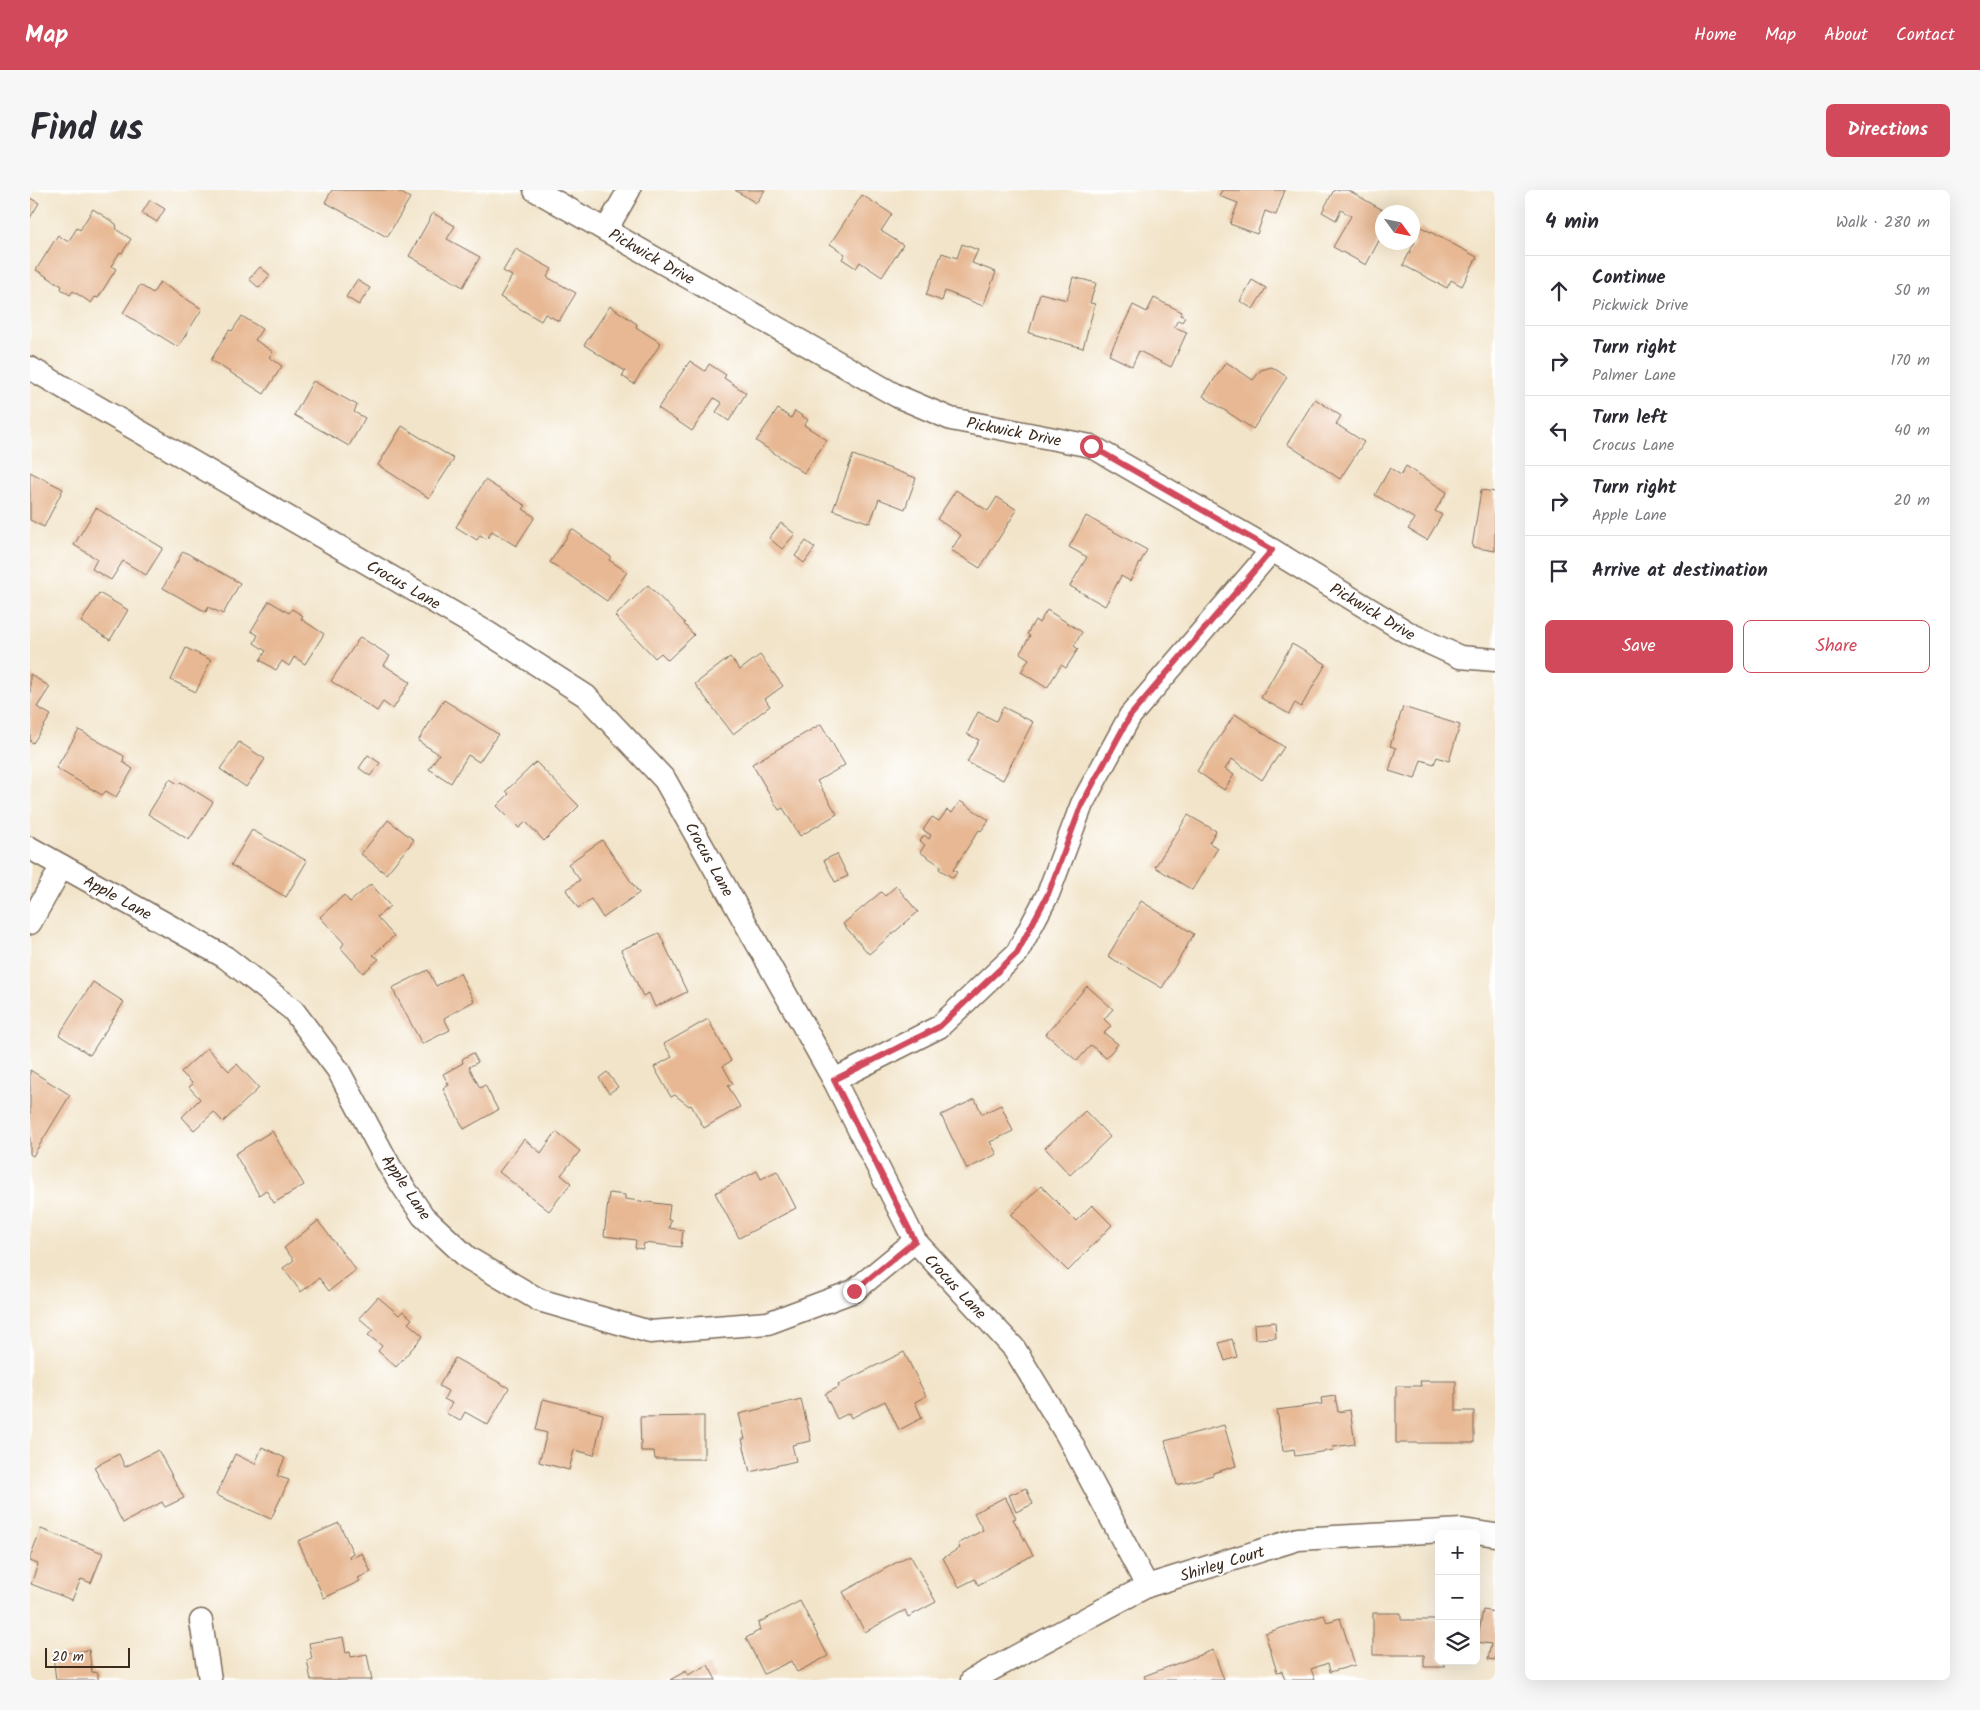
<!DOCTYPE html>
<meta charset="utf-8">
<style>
body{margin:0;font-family:Kalam,sans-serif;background:#f7f7f7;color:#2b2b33}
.controls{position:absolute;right:15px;bottom:15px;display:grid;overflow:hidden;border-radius:8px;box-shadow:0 5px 20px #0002}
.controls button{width:45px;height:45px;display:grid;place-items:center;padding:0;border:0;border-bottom:1px solid #e1e1e2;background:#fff;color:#2b2b33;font:25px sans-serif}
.compass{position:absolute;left:1345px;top:15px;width:45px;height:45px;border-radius:50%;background:#fff;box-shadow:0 5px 20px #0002;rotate:123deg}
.scale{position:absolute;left:15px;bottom:12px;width:85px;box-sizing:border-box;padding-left:5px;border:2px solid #3b2a1e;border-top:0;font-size:14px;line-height:18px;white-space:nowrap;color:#3b2a1e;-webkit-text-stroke:4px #fff;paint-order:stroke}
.stop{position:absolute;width:15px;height:15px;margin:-11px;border:4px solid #d1495b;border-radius:50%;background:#fff}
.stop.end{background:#d1495b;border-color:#fff;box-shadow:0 1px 5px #0008}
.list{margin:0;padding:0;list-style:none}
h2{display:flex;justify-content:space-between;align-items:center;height:65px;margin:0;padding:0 20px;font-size:21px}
h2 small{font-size:16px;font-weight:400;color:#7c7c81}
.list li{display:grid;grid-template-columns:32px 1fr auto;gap:15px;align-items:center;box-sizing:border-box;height:70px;padding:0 20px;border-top:1px solid #e1e1e2}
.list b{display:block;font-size:19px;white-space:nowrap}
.list p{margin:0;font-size:16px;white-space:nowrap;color:#7c7c81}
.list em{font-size:16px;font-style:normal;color:#7c7c81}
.actions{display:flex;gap:10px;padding:15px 20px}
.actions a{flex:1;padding:11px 0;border:1px solid #d1495b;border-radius:8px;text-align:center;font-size:18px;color:#d1495b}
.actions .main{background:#d1495b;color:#fff}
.icon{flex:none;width:28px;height:28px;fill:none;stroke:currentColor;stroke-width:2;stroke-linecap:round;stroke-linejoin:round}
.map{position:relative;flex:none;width:1465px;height:1490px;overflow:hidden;border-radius:8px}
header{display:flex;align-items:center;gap:30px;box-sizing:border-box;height:70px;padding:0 25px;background:#d1495b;color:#fff}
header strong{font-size:24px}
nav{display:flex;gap:28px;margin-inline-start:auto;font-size:18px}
.intro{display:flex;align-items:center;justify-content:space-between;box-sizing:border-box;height:120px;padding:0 30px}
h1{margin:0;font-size:35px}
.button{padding:12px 22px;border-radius:8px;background:#d1495b;color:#fff;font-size:18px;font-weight:700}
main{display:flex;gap:30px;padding:0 30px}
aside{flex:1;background:#fff;border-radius:8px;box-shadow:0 5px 20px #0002}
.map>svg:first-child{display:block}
.building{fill:#e7b893}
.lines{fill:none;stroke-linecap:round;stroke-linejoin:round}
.minor-casing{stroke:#7b6b5a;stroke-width:25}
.minor{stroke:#fff;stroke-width:22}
.route{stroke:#d1495b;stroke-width:6}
.labels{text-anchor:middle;stroke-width:4;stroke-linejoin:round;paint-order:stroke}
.street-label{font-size:16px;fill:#3b2a1e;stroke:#fff}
</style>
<header>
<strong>Map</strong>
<nav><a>Home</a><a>Map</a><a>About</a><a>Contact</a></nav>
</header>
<div class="intro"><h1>Find us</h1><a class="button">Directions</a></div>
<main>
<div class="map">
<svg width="1465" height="1490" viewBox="0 0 1465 1490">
<rect width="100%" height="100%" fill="#fff"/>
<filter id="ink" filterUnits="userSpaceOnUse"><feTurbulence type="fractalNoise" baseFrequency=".02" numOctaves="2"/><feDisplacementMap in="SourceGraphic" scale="10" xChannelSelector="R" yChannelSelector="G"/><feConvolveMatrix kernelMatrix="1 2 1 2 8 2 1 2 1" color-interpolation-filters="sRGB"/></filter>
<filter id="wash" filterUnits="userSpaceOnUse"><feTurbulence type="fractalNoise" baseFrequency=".0096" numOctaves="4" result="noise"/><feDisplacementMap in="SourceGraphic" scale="20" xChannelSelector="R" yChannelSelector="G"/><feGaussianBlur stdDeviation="1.12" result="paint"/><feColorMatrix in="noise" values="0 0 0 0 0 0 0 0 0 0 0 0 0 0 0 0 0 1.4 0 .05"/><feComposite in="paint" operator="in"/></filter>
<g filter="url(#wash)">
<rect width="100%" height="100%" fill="#f2e4c9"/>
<g id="blocks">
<!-- building -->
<g class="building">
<polygon points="302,0 366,0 380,8 357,47 295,12"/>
<polygon points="705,0 735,0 726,13"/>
<polygon points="1192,0 1255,0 1246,25 1235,21 1227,44 1200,34 1208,13 1189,6"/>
<polygon points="1304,0 1318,0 1356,22 1352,22 1352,45 1336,75 1303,57 1321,26 1311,20 1306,30 1292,22"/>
<polygon points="832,5 862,24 851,41 873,55 852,87 830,72 826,78 812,69 815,64 800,54"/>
<polygon points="0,8 9,13 0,28"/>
<polygon points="120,10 135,19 127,32 112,23"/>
<polygon points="63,19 86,34 87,40 101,49 92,63 90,62 81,76 86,79 68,108 65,107 61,113 43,101 40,105 31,99 32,96 6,80 28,45 38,52 47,38 50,40"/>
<polygon points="403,23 425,36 417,49 450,67 433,97 379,66"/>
<polygon points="1391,37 1447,67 1432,96 1421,90 1417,98 1373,75 1385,52 1382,50 1382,40 1384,38 1389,41"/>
<polygon points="932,54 948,60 942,73 966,82 953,116 915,101 912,111 896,105 912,63 927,68"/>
<polygon points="486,59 522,79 517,87 546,103 529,131 515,124 511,131 470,107 482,86 473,81"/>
<polygon points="230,77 240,85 229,98 219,89"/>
<polygon points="1043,87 1066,93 1060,113 1065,114 1053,158 999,143 1010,103 1037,110"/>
<polygon points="327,90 340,98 329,115 316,107"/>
<polygon points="1222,90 1236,98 1223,119 1210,111"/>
<polygon points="130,92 172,119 148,157 93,123 110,95 123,103"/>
<polygon points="1124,108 1152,122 1150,125 1155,127 1152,132 1148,130 1144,137 1157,142 1141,177 1109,161 1102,176 1079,165 1103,115 1117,122"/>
<polygon points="580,116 607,134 606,137 631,153 604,194 592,186 595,181 554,155"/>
<polygon points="212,126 232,139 225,150 243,162 239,167 252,176 234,204 181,170 199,140 202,141"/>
<polygon points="660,171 675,181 679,174 696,185 694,188 716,203 699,231 686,222 692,213 684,208 662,241 628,218"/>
<polygon points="1196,172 1223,190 1231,180 1242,177 1257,187 1223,239 1173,206"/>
<polygon points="283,191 327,215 324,222 335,228 319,256 264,225"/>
<polygon points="1285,209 1311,226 1306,234 1334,252 1310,289 1257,254"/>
<polygon points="748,219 761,228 765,221 778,230 774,235 797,250 774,283 726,251"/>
<polygon points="372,236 424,269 399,308 348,275"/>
<polygon points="823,265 886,288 875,319 849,309 840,333 803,320"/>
<polygon points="1376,276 1417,302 1405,321 1412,325 1397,350 1378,339 1385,329 1345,305 1360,278 1371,285"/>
<polygon points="0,282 33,299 14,337 0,330"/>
<polygon points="455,290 496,316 493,319 505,327 486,356 462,341 457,349 450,345 447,350 426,337"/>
<polygon points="926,300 958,321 967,307 987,320 950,378 921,360 931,345 907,329"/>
<polygon points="1451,300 1465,302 1465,361 1442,357"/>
<polygon points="66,318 133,358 116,385 93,371 81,390 62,379 67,369 44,355"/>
<polygon points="1056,326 1117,360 1100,391 1091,386 1075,416 1040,396 1057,367 1039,357"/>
<polygon points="751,333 765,344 752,359 739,348"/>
<polygon points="542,339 581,367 579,370 597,382 577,411 520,372"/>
<polygon points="776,351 785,358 774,373 765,366"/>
<polygon points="153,361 210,393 193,424 178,417 176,422 133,398"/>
<polygon points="618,395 655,433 654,434 664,445 638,470 631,463 625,468 585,426"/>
<polygon points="69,403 98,420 80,450 51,432"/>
<polygon points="239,411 259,423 262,419 273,426 271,429 294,444 275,474 264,467 259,476 252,471 246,480 230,470 236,461 224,453 228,445 221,441"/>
<polygon points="1017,420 1052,442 1044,456 1048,459 1036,478 1031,475 1017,498 991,482 999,469 990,463 1000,446 997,444 1005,430 1009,433"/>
<polygon points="330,447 360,466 354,475 380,492 363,519 353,512 347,521 301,491"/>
<polygon points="1262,454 1296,474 1271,517 1265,513 1259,524 1231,508"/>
<polygon points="156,458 181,470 166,502 141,490"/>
<polygon points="730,465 753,496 735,509 740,516 703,544 665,494 700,467 710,480"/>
<polygon points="0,484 20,497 7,517 21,525 3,553 0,551"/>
<polygon points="414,510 468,544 449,572 438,565 421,593 399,579 409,564 388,551"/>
<polygon points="973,517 1003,532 973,590 937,572 949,550 937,544 948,522 966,531"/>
<polygon points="1373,517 1430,535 1419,571 1407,567 1404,574 1391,570 1385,589 1359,581 1366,558 1360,556"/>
<polygon points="1205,524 1254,557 1232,590 1202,569 1195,579 1204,585 1194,600 1167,581"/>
<polygon points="791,534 815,575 787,591 807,624 770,646 753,618 749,620 722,574"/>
<polygon points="49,540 94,566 93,572 103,579 86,607 76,601 72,605 26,578"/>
<polygon points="209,552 235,569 216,597 190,579"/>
<polygon points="338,565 350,573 340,586 329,578"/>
<polygon points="506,572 549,616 514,651 496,632 489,638 467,616 479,604 476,601"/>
<polygon points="140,589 148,594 151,592 183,612 159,650 118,624"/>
<polygon points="930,611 959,630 951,641 949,640 923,680 927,682 923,688 909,679 911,676 890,662 895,655 890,651 894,645 899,649 901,645 893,640 902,627 909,631 917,620 922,623"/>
<polygon points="1158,625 1186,641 1179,653 1188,658 1162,700 1125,677"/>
<polygon points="358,630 384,650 356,684 331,664"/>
<polygon points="222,640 277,671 256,707 201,675"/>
<polygon points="572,650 609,703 573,728 561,709 548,718 536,700 550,690 538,674"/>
<polygon points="807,664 818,686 805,692 794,670"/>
<polygon points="341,694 360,716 347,727 364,746 343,765 349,769 333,783 311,758 314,753 290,727 314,705 320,712"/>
<polygon points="866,696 888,722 839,764 813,734 851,702 855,706"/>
<polygon points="1111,711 1164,744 1132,798 1078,766"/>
<polygon points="629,743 657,802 625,817 619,803 613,806 591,760"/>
<polygon points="398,780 406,796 430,783 444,811 414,828 420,840 392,854 362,798"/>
<polygon points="63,792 94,812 60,865 29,845"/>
<polygon points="1057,796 1083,819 1074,829 1081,836 1074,843 1088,854 1076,868 1061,855 1047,871 1016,844"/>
<polygon points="678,829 701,871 693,876 703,894 698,896 710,917 674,938 661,915 659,916 645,905 641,907 624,877 642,867 634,854"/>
<polygon points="177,858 199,881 207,874 229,898 193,932 184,922 164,940 152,927 170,909 159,897 163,894 151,882"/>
<polygon points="443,863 448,872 439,877 450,898 455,895 468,920 434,939 413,899 419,895 413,884 433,873 432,869"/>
<polygon points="0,880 40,905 3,966 0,964"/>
<polygon points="577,882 588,897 579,903 569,888"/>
<polygon points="945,909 952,924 971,915 983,941 960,952 967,964 937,979 911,925"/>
<polygon points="1055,921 1080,947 1040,985 1015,958"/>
<polygon points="242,941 274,995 244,1013 236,1000 229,1005 205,964"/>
<polygon points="526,942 550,961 531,985 541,993 519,1021 469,982 494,949 511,963"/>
<polygon points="727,981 731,989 747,981 766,1018 709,1048 685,1003"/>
<polygon points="1011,996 1046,1031 1062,1015 1082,1035 1038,1081 981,1025"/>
<polygon points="579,1003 595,1005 595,1009 640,1015 638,1030 641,1030 639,1038 653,1040 651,1057 614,1053 613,1059 605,1058 606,1050 574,1046"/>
<polygon points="288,1031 326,1080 299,1101 289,1088 271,1102 253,1078 264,1070 254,1058"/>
<polygon points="348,1107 369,1125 373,1121 382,1129 378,1133 393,1146 366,1177 348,1161 352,1156 338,1145 343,1140 329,1128"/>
<polygon points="1245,1132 1246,1148 1225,1149 1224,1134"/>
<polygon points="1202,1149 1207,1167 1195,1171 1189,1153"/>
<polygon points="874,1162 896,1206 885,1212 892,1228 869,1240 855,1211 821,1228 819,1223 807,1229 795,1204 809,1197 808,1194"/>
<polygon points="425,1168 479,1198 458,1235 435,1222 430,1231 416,1223 422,1213 414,1209 418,1201 409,1196"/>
<polygon points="1390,1191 1426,1191 1426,1221 1444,1221 1444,1253 1366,1253 1366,1196 1391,1196"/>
<polygon points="1305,1206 1308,1222 1320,1220 1325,1254 1303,1257 1304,1260 1265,1266 1264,1259 1253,1261 1247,1220 1292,1214 1291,1208"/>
<polygon points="513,1209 573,1224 564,1265 544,1260 539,1280 509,1272 517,1243 506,1240"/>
<polygon points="771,1209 781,1251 762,1255 766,1271 720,1282 712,1249 715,1249 709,1224"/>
<polygon points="674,1226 674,1269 625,1269 624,1261 611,1261 610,1227"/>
<polygon points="1194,1235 1206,1276 1183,1283 1183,1285 1147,1295 1135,1251"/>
<polygon points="232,1257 255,1268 247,1286 259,1290 241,1329 186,1305 205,1264 225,1274"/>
<polygon points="128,1260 154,1308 135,1317 132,1312 93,1333 64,1277 89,1264 95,1277"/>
<polygon points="996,1298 1003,1314 986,1322 979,1305"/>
<polygon points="975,1307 986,1328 983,1329 1003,1365 948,1395 945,1389 929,1397 913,1368 930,1358 928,1354 953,1340 944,1323"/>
<polygon points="309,1333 323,1363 319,1366 320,1369 332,1363 341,1382 328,1388 330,1391 294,1408 268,1351"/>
<polygon points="11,1339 73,1363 61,1393 51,1389 42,1410 1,1394 8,1374 0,1371 0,1367"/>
<polygon points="880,1365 906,1412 878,1427 875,1420 835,1442 813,1402"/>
<polygon points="770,1411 798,1466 767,1482 761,1471 734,1484 716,1448 730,1440 728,1433"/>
<polygon points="1453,1420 1465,1422 1465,1470 1458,1469 1461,1454 1447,1452"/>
<polygon points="1343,1423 1371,1423 1371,1430 1409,1430 1409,1471 1414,1471 1414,1477 1394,1477 1394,1465 1343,1465"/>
<polygon points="1294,1425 1297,1432 1310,1428 1325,1475 1300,1482 1298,1473 1281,1479 1285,1490 1255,1490 1252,1481 1247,1482 1235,1443"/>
<polygon points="313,1447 316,1463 320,1462 321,1467 337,1464 342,1490 281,1490 277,1470 282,1469 279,1453"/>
<polygon points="59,1460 62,1482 68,1483 68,1490 26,1490 23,1465"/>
<polygon points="1183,1460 1194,1490 1116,1490 1114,1486"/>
<polygon points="678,1475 686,1490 640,1490 656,1481 658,1485"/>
</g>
</g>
</g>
<g filter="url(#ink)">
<use href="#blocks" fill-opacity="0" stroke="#7b6b5a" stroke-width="1"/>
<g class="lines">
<defs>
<g id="minor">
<polyline points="505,0 867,206 921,229 1061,256 1242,360 1380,444 1430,467 1465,470"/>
<polyline points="576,40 599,0"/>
<polyline points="0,178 458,443 556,506 635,590 804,890 885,1051 984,1158 1037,1245 1117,1396"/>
<polyline points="0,658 195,767 263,820 308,880 360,977 393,1026 438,1068 509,1110 620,1142 738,1133 824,1101 885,1051"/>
<polyline points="0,733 32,676"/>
<polyline points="804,890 909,837 987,763 1018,704 1052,614 1100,526 1242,360"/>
<polyline points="171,1431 180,1490"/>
<polyline points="942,1490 1117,1396 1268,1349 1433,1340 1465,1345"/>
</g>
</defs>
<!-- minor casing -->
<use href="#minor" class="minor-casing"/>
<!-- minor -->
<use href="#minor" class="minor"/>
</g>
</g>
<g class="lines" filter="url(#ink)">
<!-- route -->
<polyline class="route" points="824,1101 885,1051 804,890 909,837 987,763 1018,704 1052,614 1100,526 1242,360 1061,256"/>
</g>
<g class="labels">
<!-- street labels -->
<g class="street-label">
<text transform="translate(622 66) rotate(30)" y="6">Pickwick Drive</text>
<text transform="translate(984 241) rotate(11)" y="6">Pickwick Drive</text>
<text transform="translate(374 394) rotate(30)" y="6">Crocus Lane</text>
<text transform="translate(1343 421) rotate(31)" y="6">Pickwick Drive</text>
<text transform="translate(680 669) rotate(61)" y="6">Crocus Lane</text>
<text transform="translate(88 707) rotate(29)" y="6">Apple Lane</text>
<text transform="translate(377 997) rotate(56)" y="6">Apple Lane</text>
<text transform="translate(926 1096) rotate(47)" y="6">Crocus Lane</text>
<text transform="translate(1192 1373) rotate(-17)" y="6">Shirley Court</text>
</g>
</g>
</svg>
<div class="controls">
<button>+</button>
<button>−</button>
<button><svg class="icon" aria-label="layers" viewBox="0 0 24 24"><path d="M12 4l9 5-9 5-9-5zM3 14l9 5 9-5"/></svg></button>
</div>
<svg class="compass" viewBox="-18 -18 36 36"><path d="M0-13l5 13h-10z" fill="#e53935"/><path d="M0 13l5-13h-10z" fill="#7c7c81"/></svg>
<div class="scale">20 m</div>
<div class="stop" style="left:1061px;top:256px"></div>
<div class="stop end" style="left:824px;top:1101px"></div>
</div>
<aside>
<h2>4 min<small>Walk · 280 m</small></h2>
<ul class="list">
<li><svg class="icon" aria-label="ahead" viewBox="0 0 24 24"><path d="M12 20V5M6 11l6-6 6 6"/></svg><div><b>Continue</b><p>Pickwick Drive</p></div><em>50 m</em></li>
<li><svg class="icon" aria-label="right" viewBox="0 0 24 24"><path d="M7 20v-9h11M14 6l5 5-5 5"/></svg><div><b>Turn right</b><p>Palmer Lane</p></div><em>170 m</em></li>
<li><svg class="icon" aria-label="left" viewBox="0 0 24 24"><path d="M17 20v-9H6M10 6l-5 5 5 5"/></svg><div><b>Turn left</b><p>Crocus Lane</p></div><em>40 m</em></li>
<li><svg class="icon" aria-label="right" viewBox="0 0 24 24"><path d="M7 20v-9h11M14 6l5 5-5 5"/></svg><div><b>Turn right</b><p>Apple Lane</p></div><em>20 m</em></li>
<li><svg class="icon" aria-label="arrive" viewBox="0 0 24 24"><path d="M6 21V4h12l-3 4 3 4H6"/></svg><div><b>Arrive at destination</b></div></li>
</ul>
<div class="actions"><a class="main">Save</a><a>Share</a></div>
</aside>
</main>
